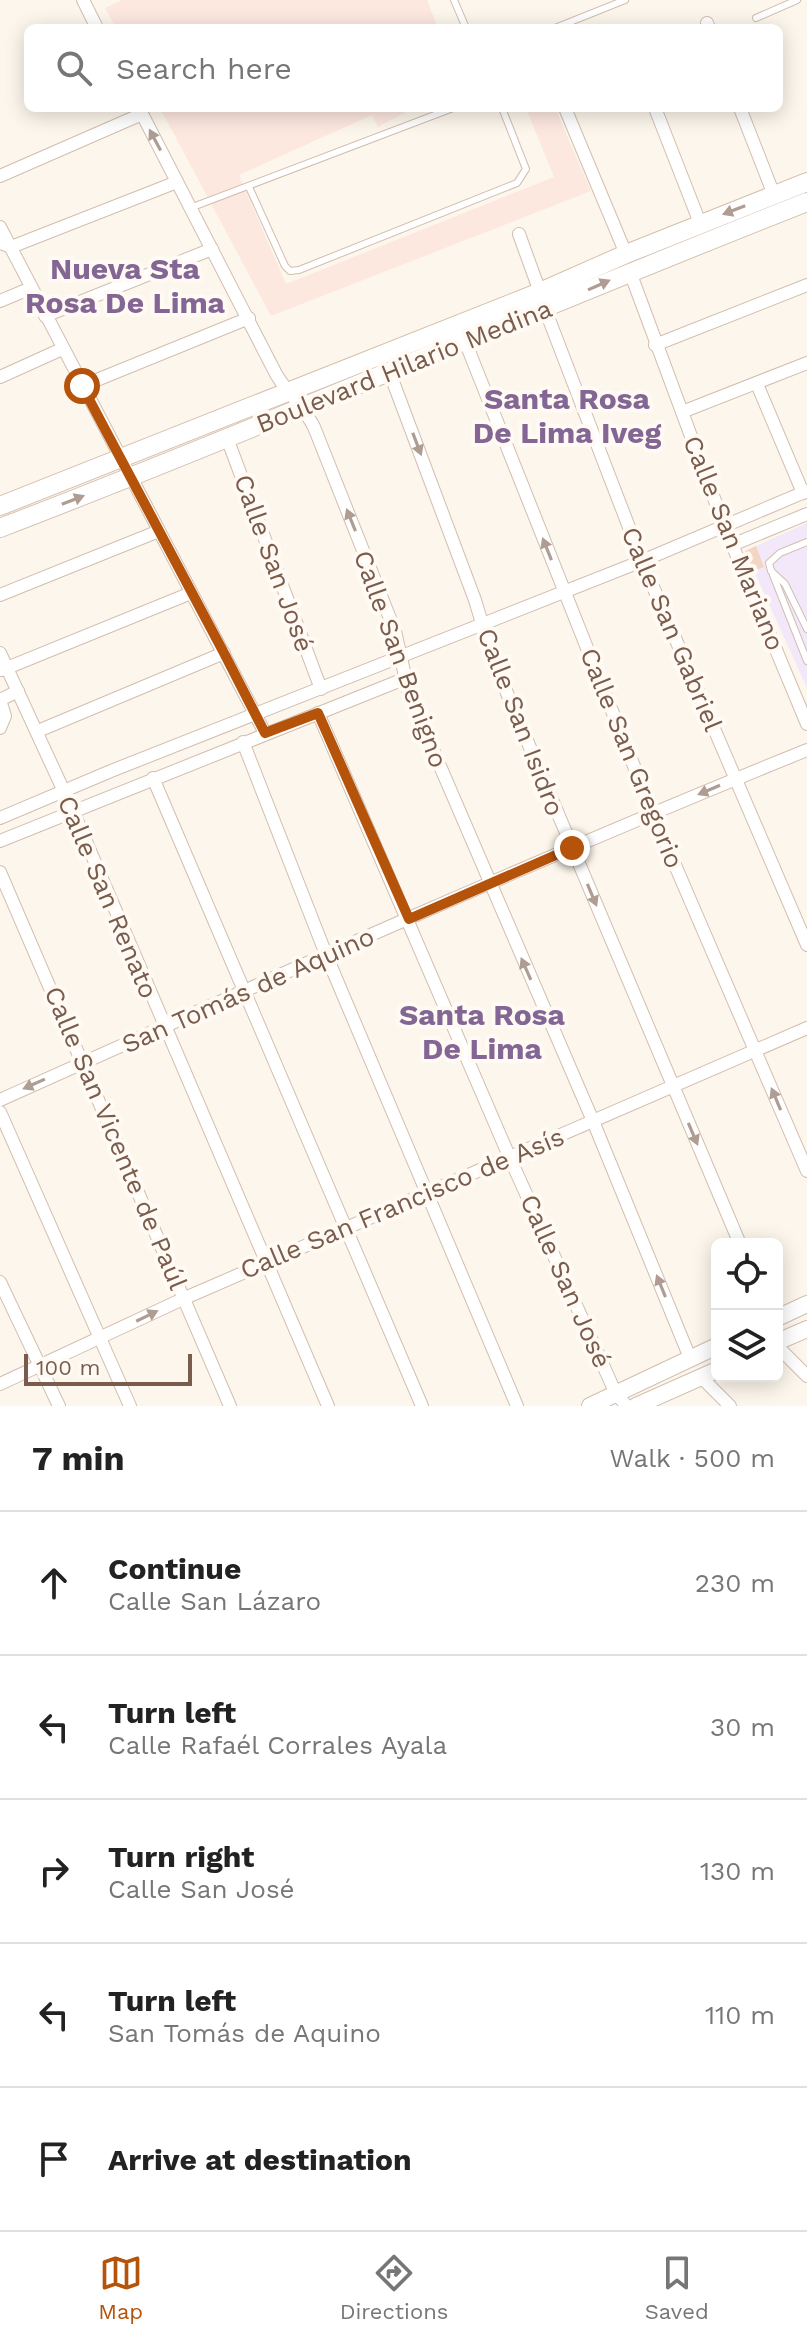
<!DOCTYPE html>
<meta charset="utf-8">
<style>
body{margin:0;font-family:"Work Sans",sans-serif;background:#f6f6f6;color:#222}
.controls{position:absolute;right:24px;bottom:24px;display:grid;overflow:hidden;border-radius:12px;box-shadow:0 4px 20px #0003}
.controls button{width:72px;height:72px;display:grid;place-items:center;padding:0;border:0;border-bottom:2px solid #e0e0e0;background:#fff;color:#222;font:40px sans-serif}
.scale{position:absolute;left:24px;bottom:20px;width:168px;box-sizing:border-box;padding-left:8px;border:4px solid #7a5c4d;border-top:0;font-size:22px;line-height:28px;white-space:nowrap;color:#7a5c4d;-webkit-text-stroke:6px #fffaf3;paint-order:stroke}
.stop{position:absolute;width:24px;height:24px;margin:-18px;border:6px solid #b45309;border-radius:50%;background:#fff}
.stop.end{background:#b45309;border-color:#fff;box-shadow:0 2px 8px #0008}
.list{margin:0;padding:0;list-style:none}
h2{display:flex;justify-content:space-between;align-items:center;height:104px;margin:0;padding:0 32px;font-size:34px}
h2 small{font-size:26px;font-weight:400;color:#767676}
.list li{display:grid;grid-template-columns:52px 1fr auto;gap:24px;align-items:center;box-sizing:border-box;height:144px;padding:0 32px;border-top:2px solid #e0e0e0}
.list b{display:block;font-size:30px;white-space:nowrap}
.list p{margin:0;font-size:26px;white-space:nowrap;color:#767676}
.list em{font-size:26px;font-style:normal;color:#767676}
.icon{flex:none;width:44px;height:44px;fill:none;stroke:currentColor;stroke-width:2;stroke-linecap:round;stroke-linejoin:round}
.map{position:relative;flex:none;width:807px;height:1406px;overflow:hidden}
.search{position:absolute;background:#fff;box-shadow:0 4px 20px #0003;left:24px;right:24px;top:24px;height:88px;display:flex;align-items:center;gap:20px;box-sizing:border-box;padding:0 28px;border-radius:12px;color:#767676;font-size:30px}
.sheet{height:824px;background:#fff}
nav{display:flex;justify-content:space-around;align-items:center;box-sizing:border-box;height:112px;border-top:2px solid #e0e0e0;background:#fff;font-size:22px;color:#767676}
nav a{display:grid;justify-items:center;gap:4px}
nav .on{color:#b45309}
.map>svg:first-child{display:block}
.commercial{fill:#fde8e0}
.education{fill:#f3e8fa}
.building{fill:#f3d5c3}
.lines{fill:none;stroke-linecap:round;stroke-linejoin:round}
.service-casing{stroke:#d1beb0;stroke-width:8}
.minor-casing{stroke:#d1beb0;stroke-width:14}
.tertiary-casing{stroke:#d1beb0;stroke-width:18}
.secondary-casing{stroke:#d6c0b0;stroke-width:20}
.service{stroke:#fff;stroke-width:6}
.minor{stroke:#fff;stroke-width:12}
.tertiary{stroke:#fff;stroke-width:16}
.secondary{stroke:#fff;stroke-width:18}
.oneway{fill:#af9d94}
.route{stroke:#b45309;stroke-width:10}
.labels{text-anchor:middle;stroke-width:8;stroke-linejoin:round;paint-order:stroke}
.street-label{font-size:26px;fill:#7a5c4d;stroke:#fffaf3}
.quarter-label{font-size:30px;font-weight:bold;fill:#846695;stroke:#fffaf3}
</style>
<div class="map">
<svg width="807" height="1406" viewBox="0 0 807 1406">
<rect width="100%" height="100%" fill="#fdf6ec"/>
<!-- commercial -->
<g class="commercial">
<polygon points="122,0 427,0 438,28 116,28 105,8"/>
<polygon points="160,108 414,108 378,127 372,115 239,175 286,284 554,177 526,108 555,108 591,191 271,316"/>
</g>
<!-- education -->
<polygon class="education" points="807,523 807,688 745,551"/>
<!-- building -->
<polygon class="building" points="756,546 764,567 754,571 745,551"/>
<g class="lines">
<defs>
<g id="service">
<polyline points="454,0 466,28"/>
<polyline points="756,18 797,0"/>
<polyline points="555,28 625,0"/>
<polyline points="249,187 285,266 290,271 299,270 517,183 526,169 502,108"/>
<polyline points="190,208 453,108"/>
<polyline points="807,542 780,553 769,563 771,571 785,584 807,629"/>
<polyline points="773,575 807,661"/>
</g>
<g id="minor">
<polyline points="83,0 97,28"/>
<polyline points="707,23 709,28"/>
<path d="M139,108L276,374C287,393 304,407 314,427L395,631L409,694L593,1121L690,1358"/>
<polyline points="565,108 626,254"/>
<polyline points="655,108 700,223"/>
<polyline points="740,108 774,195"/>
<polyline points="0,176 142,114"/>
<polyline points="0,227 265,733"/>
<polyline points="519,234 540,292"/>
<polyline points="3,244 11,247 177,182"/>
<polyline points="630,272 724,525 807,724"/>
<polyline points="0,301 31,288"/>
<polyline points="545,309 642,561 807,945"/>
<polyline points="45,316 212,249"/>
<polyline points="465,341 653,814 807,1171"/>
<polyline points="655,345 807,285"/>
<polyline points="389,371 475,600 493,660 740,1244"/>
<polyline points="0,377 62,349"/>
<polyline points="757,384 803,493"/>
<polyline points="82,386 249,318"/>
<polyline points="682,412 807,363"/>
<polyline points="227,438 321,689"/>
<polyline points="732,545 807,514"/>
<polyline points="0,595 159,531"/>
<polyline points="0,653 73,811 328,1406"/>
<polyline points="2,670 191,593"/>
<polyline points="318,713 509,1156 616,1394 627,1406"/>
<polyline points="0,728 5,716 0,700 18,691"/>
<polyline points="38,731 224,653"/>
<polyline points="243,742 327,957 517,1406"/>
<polyline points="153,778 422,1406"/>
<polyline points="0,818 111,771 642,561 807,491"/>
<polyline points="0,841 404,679"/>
<polyline points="0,872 230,1406"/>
<path d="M0,1100C268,980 535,860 807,750"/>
<polyline points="0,1112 130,1406"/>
<polyline points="0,1282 59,1406"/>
<polyline points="777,1346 807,1376"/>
<polyline points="701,1377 730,1406"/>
<polyline points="0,1384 185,1298 807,1028"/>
</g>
<g id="tertiary">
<polyline points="777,1318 807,1304"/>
<polyline points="777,1342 807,1329"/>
<polyline points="590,1406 717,1346"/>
<polyline points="636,1406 717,1370"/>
</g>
<g id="secondary">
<polyline points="0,506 540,292 626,254 807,182"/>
<path d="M0,528C271,424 537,308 807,202"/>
</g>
</defs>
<!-- service casing -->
<use href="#service" class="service-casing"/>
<!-- minor casing -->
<use href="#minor" class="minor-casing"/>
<!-- tertiary casing -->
<use href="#tertiary" class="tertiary-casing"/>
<!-- secondary casing -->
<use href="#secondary" class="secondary-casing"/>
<!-- service -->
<use href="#service" class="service"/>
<!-- minor -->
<use href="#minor" class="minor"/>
<!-- tertiary -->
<use href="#tertiary" class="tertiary"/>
<!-- secondary -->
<use href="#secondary" class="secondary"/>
</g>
<!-- one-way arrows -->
<defs><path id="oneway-solid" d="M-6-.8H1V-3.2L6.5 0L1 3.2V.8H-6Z" transform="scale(2)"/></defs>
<g class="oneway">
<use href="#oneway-solid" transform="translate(155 140) rotate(-118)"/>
<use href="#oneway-solid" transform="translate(734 210) rotate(159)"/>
<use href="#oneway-solid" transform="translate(599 285) rotate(-24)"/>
<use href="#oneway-solid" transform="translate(417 444) rotate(69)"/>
<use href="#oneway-solid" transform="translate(73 500) rotate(-21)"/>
<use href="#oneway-solid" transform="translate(351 520) rotate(-112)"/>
<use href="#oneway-solid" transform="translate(547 549) rotate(-112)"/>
<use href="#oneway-solid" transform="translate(709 790) rotate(157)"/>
<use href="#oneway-solid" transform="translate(592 895) rotate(67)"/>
<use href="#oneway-solid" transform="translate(526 969) rotate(-114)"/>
<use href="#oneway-solid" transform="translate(34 1084) rotate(156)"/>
<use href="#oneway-solid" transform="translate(776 1099) rotate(-113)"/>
<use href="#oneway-solid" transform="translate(693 1134) rotate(67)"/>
<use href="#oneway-solid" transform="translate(661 1286) rotate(-112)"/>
<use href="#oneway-solid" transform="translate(147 1316) rotate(-26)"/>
</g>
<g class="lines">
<!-- route -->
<polyline class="route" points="82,386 224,653 265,733 318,713 409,919 572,848"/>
</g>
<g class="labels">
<!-- street labels -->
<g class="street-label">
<text transform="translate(404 366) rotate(-22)" y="9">Boulevard Hilario Medina</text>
<text transform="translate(734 543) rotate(68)" y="9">Calle San Mariano</text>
<text transform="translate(274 563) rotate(70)" y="9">Calle San José</text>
<text transform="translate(672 629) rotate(67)" y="9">Calle San Gabriel</text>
<text transform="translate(401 659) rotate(70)" y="9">Calle San Benigno</text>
<text transform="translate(521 722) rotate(69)" y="9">Calle San Isidro</text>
<text transform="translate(632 758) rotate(68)" y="9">Calle San Gregorio</text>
<text transform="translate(108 897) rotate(67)" y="9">Calle San Renato</text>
<text transform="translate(248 990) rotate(-24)" y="9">San Tomás de Aquino</text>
<text transform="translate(116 1138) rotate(67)" y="9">Calle San Vicente de Paúl</text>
<text transform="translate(402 1203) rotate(-23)" y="9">Calle San Francisco de Asís</text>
<text transform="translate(566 1281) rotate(66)" y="9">Calle San José</text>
</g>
<!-- quarter labels -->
<g class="quarter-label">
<text x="125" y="279">Nueva Sta<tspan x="125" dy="34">Rosa De Lima</tspan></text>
<text x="567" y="409">Santa Rosa<tspan x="567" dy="34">De Lima Iveg</tspan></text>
<text x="482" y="1025">Santa Rosa<tspan x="482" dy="34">De Lima</tspan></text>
</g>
</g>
</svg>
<div class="controls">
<button><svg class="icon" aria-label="locate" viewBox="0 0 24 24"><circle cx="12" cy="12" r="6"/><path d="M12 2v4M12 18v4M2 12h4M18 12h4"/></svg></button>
<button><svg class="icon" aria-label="layers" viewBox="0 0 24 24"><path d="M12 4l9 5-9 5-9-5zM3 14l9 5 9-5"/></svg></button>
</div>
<div class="scale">100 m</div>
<div class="stop" style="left:82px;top:386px"></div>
<div class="stop end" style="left:572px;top:848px"></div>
<div class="search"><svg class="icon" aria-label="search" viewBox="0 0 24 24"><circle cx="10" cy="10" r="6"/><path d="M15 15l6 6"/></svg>Search here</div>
</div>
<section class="sheet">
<h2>7 min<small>Walk · 500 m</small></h2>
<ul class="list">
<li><svg class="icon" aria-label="ahead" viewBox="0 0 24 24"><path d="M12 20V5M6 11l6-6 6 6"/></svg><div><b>Continue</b><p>Calle San Lázaro</p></div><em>230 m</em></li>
<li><svg class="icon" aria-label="left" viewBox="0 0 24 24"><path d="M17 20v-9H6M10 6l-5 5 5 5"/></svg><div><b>Turn left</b><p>Calle Rafaél Corrales Ayala</p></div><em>30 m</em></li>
<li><svg class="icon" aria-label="right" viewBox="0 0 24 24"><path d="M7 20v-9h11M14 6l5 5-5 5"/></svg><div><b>Turn right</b><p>Calle San José</p></div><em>130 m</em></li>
<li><svg class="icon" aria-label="left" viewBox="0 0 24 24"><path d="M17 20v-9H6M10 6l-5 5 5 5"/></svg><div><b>Turn left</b><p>San Tomás de Aquino</p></div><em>110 m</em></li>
<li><svg class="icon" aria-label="arrive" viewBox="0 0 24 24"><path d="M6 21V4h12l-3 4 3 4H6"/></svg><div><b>Arrive at destination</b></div></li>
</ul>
</section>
<nav>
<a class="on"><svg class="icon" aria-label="map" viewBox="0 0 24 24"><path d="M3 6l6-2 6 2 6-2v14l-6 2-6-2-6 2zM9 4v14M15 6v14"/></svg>Map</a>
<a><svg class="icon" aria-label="directions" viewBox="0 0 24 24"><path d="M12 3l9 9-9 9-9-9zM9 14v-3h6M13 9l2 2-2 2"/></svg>Directions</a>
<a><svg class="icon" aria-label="saved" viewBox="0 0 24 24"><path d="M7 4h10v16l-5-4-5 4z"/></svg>Saved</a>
</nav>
